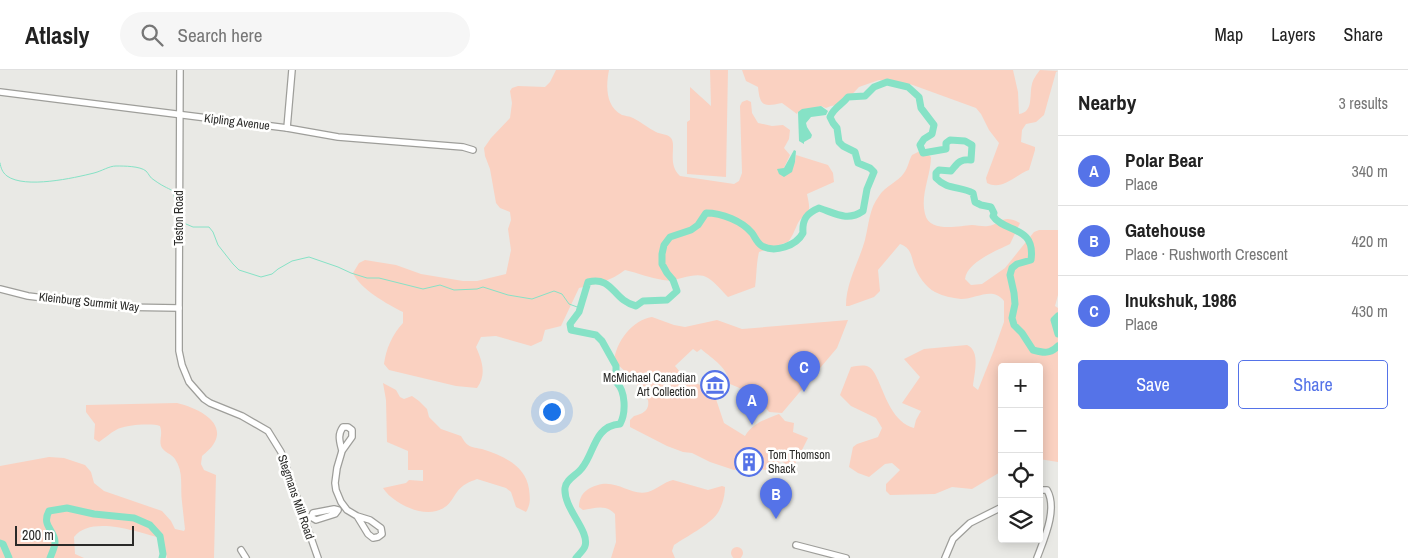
<!DOCTYPE html>
<meta charset="utf-8">
<style>
body{margin:0;font-family:"Archivo Narrow",sans-serif;background:#f6f6f6;color:#222}
.controls{position:absolute;right:15px;bottom:15px;display:grid;overflow:hidden;border-radius:5px;box-shadow:0 2px 12px #0003}
.controls button{width:45px;height:45px;display:grid;place-items:center;padding:0;border:0;border-bottom:1px solid #e0e0e0;background:#fff;color:#222;font:25px sans-serif}
.scale{position:absolute;left:15px;bottom:12px;width:119px;box-sizing:border-box;padding-left:5px;border:2px solid #2a2a28;border-top:0;font-size:14px;line-height:18px;white-space:nowrap;color:#2a2a28;-webkit-text-stroke:4px #fffffe;paint-order:stroke}
.you{position:absolute;left:551px;top:341px;width:18px;height:18px;margin:-12px;border:4px solid #fff;border-radius:50%;background:#1a73e8;box-shadow:0 0 0 8px #1a73e833}
.badge{display:grid;place-items:center;width:32px;height:32px;border-radius:50%;background:#5573e8;color:#fff;font-size:16px;font-weight:700}
.pin{position:absolute;translate:-50% -41px;filter:drop-shadow(0 1px 2px #0008)}
.pin::after{content:'';position:absolute;top:26px;width:18px;height:15px;background:inherit;clip-path:polygon(0 0,100% 0,50% 100%)}
.list{margin:0;padding:0;list-style:none}
h2{display:flex;justify-content:space-between;align-items:center;height:65px;margin:0;padding:0 20px;font-size:21px}
h2 small{font-size:16px;font-weight:400;color:#767676}
.list li{display:grid;grid-template-columns:32px 1fr auto;gap:15px;align-items:center;box-sizing:border-box;height:70px;padding:0 20px;border-top:1px solid #e0e0e0}
.list b{display:block;font-size:19px;white-space:nowrap}
.list p{margin:0;font-size:16px;white-space:nowrap;color:#767676}
.list em{font-size:16px;font-style:normal;color:#767676}
.actions{display:flex;gap:10px;padding:15px 20px}
.actions a{flex:1;padding:11px 0;border:1px solid #5573e8;border-radius:5px;text-align:center;font-size:18px;color:#5573e8}
.actions .main{background:#5573e8;color:#fff}
.icon{flex:none;width:28px;height:28px;fill:none;stroke:currentColor;stroke-width:2;stroke-linecap:round;stroke-linejoin:round}
.map{position:relative;flex:none;width:1058px;height:488px;overflow:hidden}
header{display:flex;align-items:center;gap:30px;box-sizing:border-box;height:70px;padding:0 25px;background:#fff;border-bottom:1px solid #e0e0e0}
header strong{font-size:24px}
nav{display:flex;gap:28px;margin-inline-start:auto;font-size:18px}
.search{width:350px;height:45px;background:#f6f6f6;display:flex;align-items:center;gap:12px;box-sizing:border-box;padding:0 18px;border-radius:28px;color:#767676;font-size:19px}
main{display:flex}
aside{flex:1;background:#fff}
.map>svg:first-child{display:block}
.green{fill:#fad1c1}
.water{fill:#86e2c6}
.lines{fill:none;stroke-linecap:round;stroke-linejoin:round}
.stream{stroke:#86e2c6;stroke-width:1}
.river{stroke:#86e2c6;stroke-width:7}
.minor-casing{stroke:#9e9e9a;stroke-width:8}
.minor{stroke:#fff;stroke-width:5.5}
.labels{text-anchor:middle;stroke-width:5;stroke-linejoin:round;paint-order:stroke}
.street-label{font-size:12px;fill:#2a2a28;stroke:#fffffe}
.poi-label{font-size:12px;fill:#2a2a28;stroke:#fffffe;text-anchor:end}
</style>
<header>
<strong>Atlasly</strong>
<div class="search"><svg class="icon" aria-label="search" viewBox="0 0 24 24"><circle cx="10" cy="10" r="6"/><path d="M15 15l6 6"/></svg>Search here</div>
<nav><a>Map</a><a>Layers</a><a>Share</a></nav>
</header>
<main>
<div class="map">
<svg width="1058" height="488" viewBox="0 0 1058 488">
<rect width="100%" height="100%" fill="#e9e9e5"/>
<!-- green -->
<g class="green">
<path d="M556,0H609C606,15 605,36 622,45C625,46 629,46 633,48C641,52 648,58 656,62C660,64 667,64 670,67C678,73 666,94 680,106L734,114L739,111L742,103L740,36L742,32L747,30L751,32L752,43L758,53L772,56L783,55L790,60L789,69L784,78L790,85L784,98L779,104L795,92L796,85L828,95L833,103L834,112L807,124C812,147 808,138 798,153C795,159 793,166 788,172L759,182C756,195 757,204 755,217L728,227C722,221 716,213 708,208C695,200 677,213 663,210C650,208 638,203 625,200C611,211 596,214 579,218L561,256L545,260L542,271L531,276L496,266L481,267L476,277C482,291 487,304 477,318L456,316L389,300L384,294C386,279 392,265 403,253V242C387,234 360,219 353,203L359,193L365,190L396,195L421,204L463,211H477L506,204L511,180L508,159L511,150L510,142L500,138L496,133L490,99L485,86L484,78L491,68L510,48L512,33L510,21L512,18L518,16L545,17L550,12Z"/>
<polygon points="710,0 728,0 726,107 687,104 687,52 690,50 690,17 711,36"/>
<path d="M742,0H1013L1018,22L1019,44C1034,42 1029,25 1032,14C1033,9 1037,4 1040,0L1058,1L1056,2L1044,45L1036,52L1026,54L1022,60L1021,72L1035,77V80L1029,100C1015,105 1002,121 987,113L986,108L999,73L989,60L981,44L976,38L910,14L879,10L859,17L843,34L831,36L826,38L821,36L798,42L797,44L782,33C763,37 760,36 758,17L746,11Z"/>
<path d="M920,81H924L931,87C931,105 920,125 925,144C929,163 959,156 972,155C977,155 983,157 988,156C1000,155 1002,143 1020,153L1010,174C996,181 967,192 965,209L971,215L982,214L1005,198L1034,162L1039,160H1058V225L1055,236L1058,238V392L1039,389V297H1002V401L972,419L952,417L935,424L890,425L886,421V414L900,400L892,393L885,394L869,407L858,403L849,397L853,377L857,374L878,367L882,358L876,348L851,336L840,325L851,297C856,296 864,294 869,297C874,300 876,306 878,310C886,328 893,352 914,358L916,350L921,341L902,333L920,307L904,289L924,279L967,275C981,281 974,304 973,316L978,320L994,280L1004,252V231C992,216 977,229 961,229C952,228 943,226 935,222C926,218 917,204 914,195C911,185 911,178 900,174L878,200L880,221L874,227L849,236H846C846,212 859,192 865,170C869,154 869,139 879,126C885,116 898,112 904,103C908,98 909,90 912,85Z"/>
<path d="M652,247L674,255L685,257L717,250L742,259L848,250L837,278L782,343L769,342L756,325L730,314C727,297 714,290 701,279L697,282L693,279L675,296L685,308L709,319L716,329L724,353L745,366C753,353 764,350 779,344L785,351L794,353L793,362L808,368L793,398L781,391L773,398L767,400L747,398L734,400L710,392L692,383L683,382L667,376L630,357V350L634,346C643,344 650,340 648,330L632,308L614,291C616,272 632,250 652,247Z"/>
<path d="M383,313L396,320L400,327L404,329L412,326L419,331L427,339L429,347L441,359L461,366C463,369 465,373 468,375C472,378 478,378 482,379C504,386 526,396 529,419C530,428 531,434 526,442L516,437L511,422L506,418L477,409C469,412 462,415 457,422C453,427 451,433 445,437C427,450 394,435 383,418L406,413L409,410L423,411V400H408V381L387,372L386,330Z"/>
<path d="M177,333C206,340 236,360 202,386L201,394L204,400L216,405L214,488H167L165,478L160,468C138,462 91,445 74,467L75,484L84,488H0V396L49,387L64,388L85,395L91,402L94,413L104,421L162,441L171,451L175,459L184,461L185,459C184,450 183,441 182,432C180,417 184,402 175,389C172,384 163,382 161,376C159,369 163,365 160,356C152,353 123,355 116,360C110,363 105,368 99,372L94,369L95,354L86,342V335Z"/>
<path d="M673,410L708,420L722,416L725,417C725,426 722,437 717,444C709,455 686,467 674,475L672,481L675,488H611L616,472L615,444C606,434 595,438 583,440L579,437C579,431 581,424 587,420C614,403 627,427 648,422C657,419 664,412 673,410Z"/>
<circle cx="737" cy="483" r="6"/>
</g>
<!-- water -->
<g class="water">
<polygon points="821,36 828,41 826,45 811,47 806,53 807,57 812,65 811,68 804,72 804,74 799,71 798,42 802,39"/>
<polygon points="794,80 796,81 795,92 792,102 784,107 779,104 777,99 784,98"/>
</g>
<g class="lines">
<!-- stream -->
<g class="stream">
<path d="M0,93C1,98 2,102 7,106C25,119 74,108 94,103C102,101 109,96 116,96C124,96 140,96 146,101C149,104 150,108 154,110C176,126 174,112 175,144"/>
<polyline points="186,154 193,157 209,157 213,162 218,175 233,194 239,200 261,207 272,204 278,199 292,191 309,187 338,197 351,203 367,208 379,208 423,219 440,215 454,220 477,219 483,217 508,225 532,229 554,221 562,224 569,234 580,238"/>
</g>
<!-- river -->
<g class="river">
<polyline points="1058,246 1054,250 1058,264"/>
<polyline points="0,473 3,474 9,488"/>
<path d="M50,488C52,483 55,477 55,472C55,460 41,456 49,441L67,438L94,444L134,448L150,455L160,466L163,484L162,488"/>
<path d="M576,488C579,484 584,480 585,476C590,461 563,438 565,418C566,409 577,405 582,398C595,382 594,356 620,354C626,343 626,321 616,312V296L602,271L596,265L571,260L570,254L579,242L588,212C614,206 612,230 636,236L643,231L667,230L677,221L673,210L667,203L662,194V184L664,175L670,167L691,160L698,155L706,143C722,143 742,151 752,163C755,167 757,173 762,176C775,183 796,176 803,163C802,149 807,143 819,138C835,143 847,152 863,141L867,119L874,102L870,98L858,93L855,82L843,76L839,72L837,58L833,53L830,47C834,37 842,35 848,27L865,26L874,17L887,12L908,17L919,27L921,38L934,55L932,64L924,69L920,75L923,83L946,79V73L950,70L965,71L972,75L971,90C959,89 958,93 951,101L939,100L936,103V108C947,120 960,116 973,123L975,132L981,135L991,137L994,143L993,146C1004,163 1036,155 1031,190L1017,194L1012,198L1010,205L1014,223L1015,234L1012,248L1014,255L1022,263L1033,280C1044,283 1050,284 1058,276"/>
</g>
<defs>
<g id="minor">
<polyline points="180,0 179,238 179,281 182,295 189,312 204,329 210,333 242,346 268,361 281,382 318,488"/>
<polyline points="0,22 287,58 338,67 463,77 473,80"/>
<polyline points="287,58 292,0"/>
<polyline points="0,219 28,226 117,237 179,238"/>
<path d="M342,381C340,372 337,365 343,357H348L352,360V367L342,381L337,398L335,413L336,420L341,432L347,440L357,446L368,464L373,468L378,467L382,464L381,458L370,450L357,446"/>
<polyline points="303,450 311,447 313,443 334,439 338,440 335,444 316,450 311,447"/>
<polyline points="796,475 846,488"/>
<polyline points="241,480 246,488"/>
<polyline points="945,488 953,469 970,453 1002,437"/>
<path d="M1037,488C1044,469 1058,439 1047,420H1039"/>
</g>
</defs>
<!-- minor casing -->
<use href="#minor" class="minor-casing"/>
<!-- minor -->
<use href="#minor" class="minor"/>
</g>
<!-- icons -->
<defs>
<symbol id="museum-ring" viewBox="-11 -11 22 22"><circle r="9.5" fill="#fffffe" stroke="#5573e8" stroke-width="1.5"/><path d="M0-6L6-3V-2H-6V-3ZM-5-1h2V3h-2ZM-1-1h2V3h-2ZM3-1h2V3H3ZM-6 4H6V6H-6Z" fill="#5573e8"/></symbol>
<symbol id="building-ring" viewBox="-11 -11 22 22"><circle r="9.5" fill="#fffffe" stroke="#5573e8" stroke-width="1.5"/><path d="M-4-6H4V6H1V3H-1V6H-4ZM-2.5-4.3h1.7v1.8h-1.7ZM.8-4.3h1.7v1.8H.8ZM-2.5-1h1.7V.8h-1.7ZM.8-1h1.7V.8H.8Z" fill="#5573e8"/></symbol>
</defs>
<g fill-rule="evenodd">
<use href="#museum-ring" x="699" y="299" width="32" height="32"/>
<use href="#building-ring" x="733" y="376" width="32" height="32"/>
</g>
<g class="labels">
<!-- street labels -->
<g class="street-label">
<text transform="translate(237 52) rotate(7)" y="4">Kipling Avenue</text>
<text transform="translate(179 148) rotate(-90)" y="4">Teston Road</text>
<text transform="translate(89 232) rotate(6)" y="4">Kleinburg Summit Way</text>
<text transform="translate(296 427) rotate(71)" y="4">Stegmans Mill Road</text>
</g>
<!-- poi labels -->
<g class="poi-label">
<text x="696" y="312">McMichael Canadian<tspan x="696" dy="14">Art Collection</tspan></text>
<text x="768" y="389" text-anchor="start">Tom Thomson<tspan x="768" dy="14">Shack</tspan></text>
</g>
</g>
</svg>
<div class="controls">
<button>+</button>
<button>−</button>
<button><svg class="icon" aria-label="locate" viewBox="0 0 24 24"><circle cx="12" cy="12" r="6"/><path d="M12 2v4M12 18v4M2 12h4M18 12h4"/></svg></button>
<button><svg class="icon" aria-label="layers" viewBox="0 0 24 24"><path d="M12 4l9 5-9 5-9-5zM3 14l9 5 9-5"/></svg></button>
</div>
<div class="scale">200 m</div>
<div class="you"></div>
<div class="pin badge" style="left:752px;top:355px">A</div>
<div class="pin badge" style="left:776px;top:449px">B</div>
<div class="pin badge" style="left:804px;top:322px">C</div>
</div>
<aside>
<h2>Nearby<small>3 results</small></h2>
<ul class="list">
<li><span class="badge">A</span><div><b>Polar Bear</b><p>Place</p></div><em>340 m</em></li>
<li><span class="badge">B</span><div><b>Gatehouse</b><p>Place · Rushworth Crescent</p></div><em>420 m</em></li>
<li><span class="badge">C</span><div><b>Inukshuk, 1986</b><p>Place</p></div><em>430 m</em></li>
</ul>
<div class="actions"><a class="main">Save</a><a>Share</a></div>
</aside>
</main>
